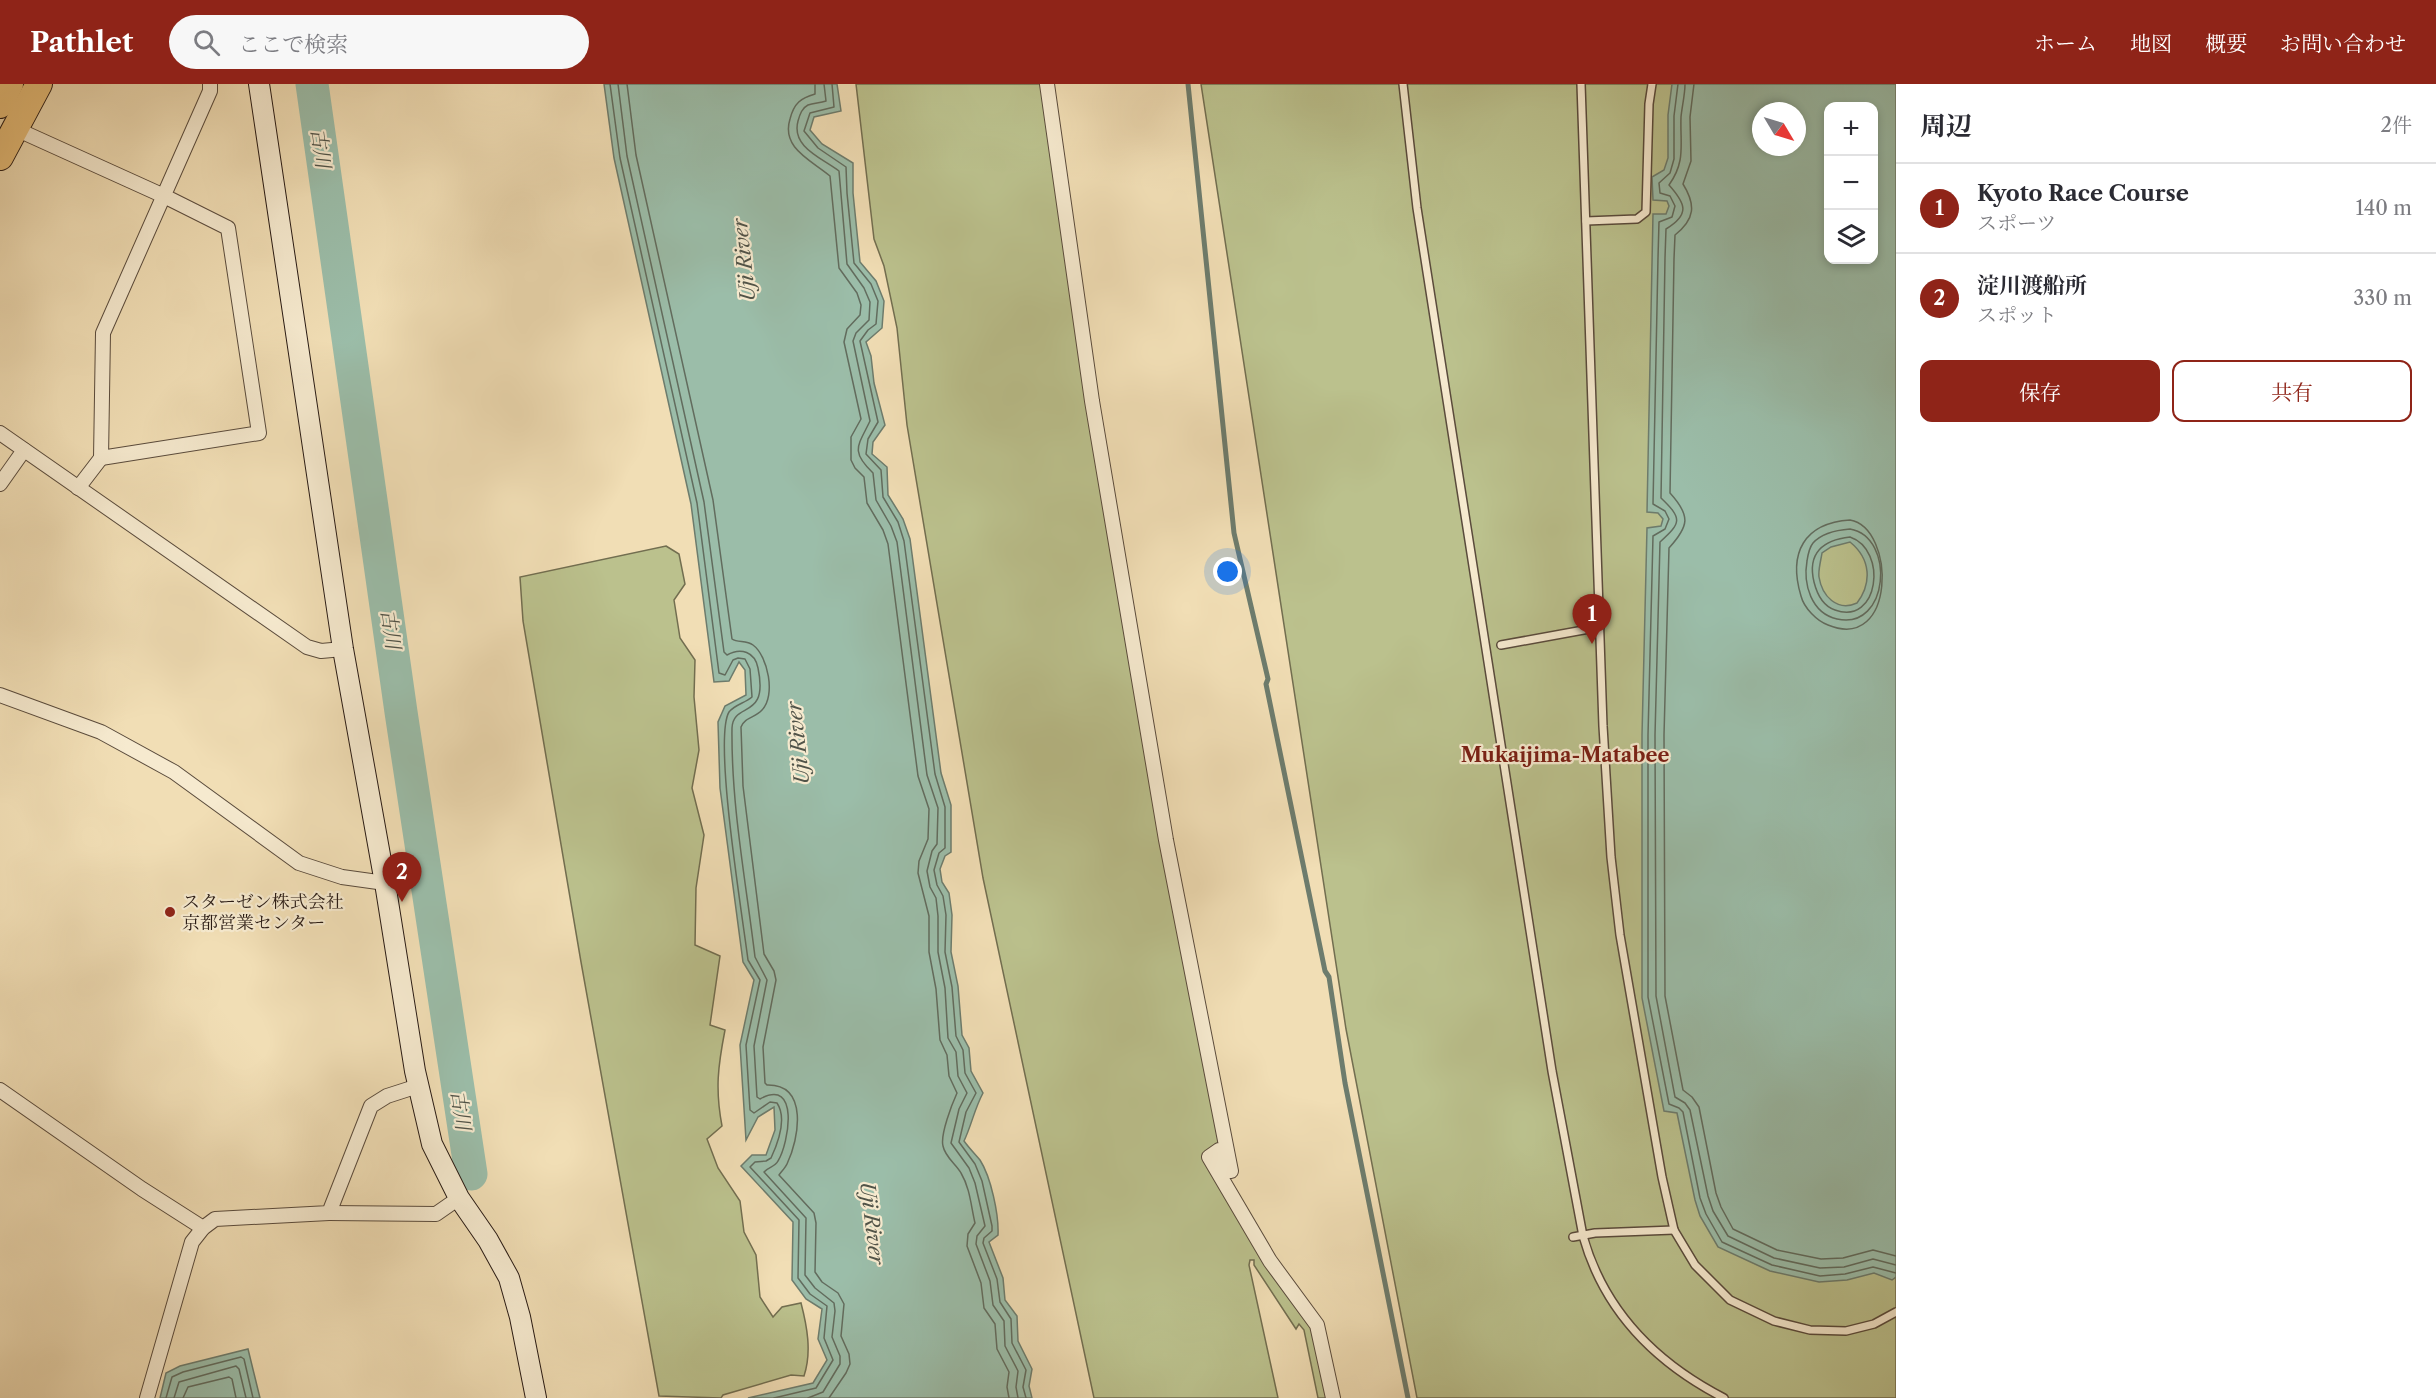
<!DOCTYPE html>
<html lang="ja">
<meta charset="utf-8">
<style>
body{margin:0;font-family:"Libre Caslon Text","Noto Serif JP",serif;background:#f7f7f7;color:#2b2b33}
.controls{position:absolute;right:18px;top:18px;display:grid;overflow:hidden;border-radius:12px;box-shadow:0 3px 9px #0003}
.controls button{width:54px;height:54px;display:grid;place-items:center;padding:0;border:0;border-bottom:2px solid #e1e1e2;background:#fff;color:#2b2b33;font:30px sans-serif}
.compass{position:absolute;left:1752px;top:18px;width:54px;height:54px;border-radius:50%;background:#fff;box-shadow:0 3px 9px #0003;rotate:128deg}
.you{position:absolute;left:1228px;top:488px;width:21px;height:21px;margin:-15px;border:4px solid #fff;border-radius:50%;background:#1a73e8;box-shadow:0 0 0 9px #1a73e833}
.badge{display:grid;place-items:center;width:39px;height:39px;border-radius:50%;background:#8f2418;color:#fff;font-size:20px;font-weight:700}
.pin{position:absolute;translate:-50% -50px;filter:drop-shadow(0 2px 3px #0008)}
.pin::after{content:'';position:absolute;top:32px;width:21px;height:18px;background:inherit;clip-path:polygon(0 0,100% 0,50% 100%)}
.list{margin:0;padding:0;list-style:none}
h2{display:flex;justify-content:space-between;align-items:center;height:78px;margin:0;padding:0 24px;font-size:26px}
h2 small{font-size:20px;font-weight:400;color:#7c7c81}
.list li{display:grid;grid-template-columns:39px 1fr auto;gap:18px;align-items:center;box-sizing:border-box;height:90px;padding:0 24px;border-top:2px solid #e1e1e2}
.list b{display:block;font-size:22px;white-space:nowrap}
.list p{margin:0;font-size:20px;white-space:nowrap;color:#7c7c81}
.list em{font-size:20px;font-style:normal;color:#7c7c81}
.actions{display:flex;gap:12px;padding:18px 24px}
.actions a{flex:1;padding:14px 0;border:2px solid #8f2418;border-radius:12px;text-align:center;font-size:21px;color:#8f2418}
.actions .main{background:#8f2418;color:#fff}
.icon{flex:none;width:33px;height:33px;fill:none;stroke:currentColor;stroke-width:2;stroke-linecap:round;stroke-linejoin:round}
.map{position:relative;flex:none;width:1896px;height:1314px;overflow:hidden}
header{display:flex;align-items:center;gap:36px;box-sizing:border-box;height:84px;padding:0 30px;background:#8f2418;color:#fff}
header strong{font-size:28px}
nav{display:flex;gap:33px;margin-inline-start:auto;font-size:21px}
.search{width:420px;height:54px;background:#f7f7f7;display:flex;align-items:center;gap:15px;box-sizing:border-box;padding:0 21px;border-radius:33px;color:#7c7c81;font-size:22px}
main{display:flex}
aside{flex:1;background:#fff}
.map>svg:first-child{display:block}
.green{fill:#bbc18d;stroke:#726e50;stroke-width:1.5;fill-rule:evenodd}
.water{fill:#9bbda9;stroke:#6d7c6d;stroke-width:1.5;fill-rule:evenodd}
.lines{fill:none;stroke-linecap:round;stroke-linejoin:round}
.shore{stroke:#626c5e;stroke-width:1.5}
.stream{stroke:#6d7c6d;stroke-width:5}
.river{stroke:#9bbda9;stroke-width:33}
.lane-casing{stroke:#5a4b3c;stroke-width:10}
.street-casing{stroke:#5a4b3c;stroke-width:16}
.secondary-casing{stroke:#281a14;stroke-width:22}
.highway-casing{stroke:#281a14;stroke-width:28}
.lane{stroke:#f6eacf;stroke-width:7}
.street{stroke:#f6eacf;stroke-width:14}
.secondary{stroke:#f6eacf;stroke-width:20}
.highway{stroke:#e8bf7a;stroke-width:26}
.poi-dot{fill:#8f2418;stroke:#f6eacf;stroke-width:2}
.labels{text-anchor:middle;stroke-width:4.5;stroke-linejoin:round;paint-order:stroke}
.poi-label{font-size:18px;fill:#281a14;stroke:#f6eacf;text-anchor:start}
.water-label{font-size:20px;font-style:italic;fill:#505348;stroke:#f6eacf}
.neighbourhood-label{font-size:20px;font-weight:bold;fill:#7a1f14;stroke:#f6eacf}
</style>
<header>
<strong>Pathlet</strong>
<div class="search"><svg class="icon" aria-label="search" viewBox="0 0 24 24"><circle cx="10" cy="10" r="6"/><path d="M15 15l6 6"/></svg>ここで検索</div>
<nav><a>ホーム</a><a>地図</a><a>概要</a><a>お問い合わせ</a></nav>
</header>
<main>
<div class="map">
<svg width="1896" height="1314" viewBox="0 0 1896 1314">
<rect width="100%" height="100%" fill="#f1deb5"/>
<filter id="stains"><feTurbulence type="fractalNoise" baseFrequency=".00333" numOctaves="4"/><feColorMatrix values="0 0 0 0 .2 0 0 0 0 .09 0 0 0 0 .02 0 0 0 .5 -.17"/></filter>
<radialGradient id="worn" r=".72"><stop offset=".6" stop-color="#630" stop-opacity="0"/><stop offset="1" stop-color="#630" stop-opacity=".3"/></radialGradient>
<!-- green -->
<g class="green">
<polygon points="856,0 1047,0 1092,317 1231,1087 1209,1074 1317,1241 1333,1314 1318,1314 1304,1246 1299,1240 1296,1245 1254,1181 1254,1176 1250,1176 1249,1181 1278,1314 1094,1314 983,794 907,341 897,244 884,182 874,155"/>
<path d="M1201,0H1896V1314H1417L1346,945ZM1828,22H1874V176H1828ZM1761,27H1797V63H1761Z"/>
<path d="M666,462L679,470L685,500L674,516L680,554L695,576L694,613L699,666L692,704L704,751L696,804L695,861L720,872L710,941L725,946C718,982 715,1005 722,1042L707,1055L718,1084L740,1117L744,1148L756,1171L760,1213L773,1233L782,1223L801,1219C807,1242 812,1268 804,1292L791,1291L723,1311L721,1314L659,1312L581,878L523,537L520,493Z"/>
</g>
<!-- water -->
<g class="water">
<path d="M604,0H837L841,27L814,33L810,46L822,60L853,79V109L860,178L876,197L884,217L882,244L866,258L871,272L874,299L885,341L873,358L872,370L887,383L888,411L903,435L910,455L941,689L951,721V768L945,772L940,785L942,798L949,809L952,831L951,868L958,902L962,951L969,964L971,987L983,1009C974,1026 972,1040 964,1057C969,1064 975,1070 980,1076C991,1093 999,1131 998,1151L989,1158L1003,1194L1005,1216L1017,1232L1018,1257L1032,1285L1029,1302L1032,1314H748L813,1299L827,1276L818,1255L822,1225L806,1215L792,1196L793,1138L741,1082L752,1071H766L775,1046L774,1023L758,1033L746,1056L740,961L754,896L743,878L720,704L718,638L725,622L746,611L745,586L739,578L729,597L714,598L691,420L614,74Z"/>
<path d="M1672,0H1896V1193L1892,1196L1874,1189L1847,1196L1819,1198L1770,1187L1718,1163L1700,1132L1695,1116L1677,1029L1664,1027L1642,914V651L1647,444L1661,442L1663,435L1658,429L1647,428L1653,130H1666L1669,122L1667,117L1653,116L1652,93L1664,86L1668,74V31ZM1828,22H1874V176H1828ZM1761,27H1797V63H1761ZM1850,458C1871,475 1872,499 1857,519C1837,528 1822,512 1819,493C1818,486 1821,476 1822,469L1831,463Z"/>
<polygon points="248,1265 260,1314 160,1314 166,1289 180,1282"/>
</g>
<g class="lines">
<!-- shore -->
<g class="shore">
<path d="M610,0L620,74L697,419L719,589L725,591L733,576L738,574L745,575L750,585L752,613C745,619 734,621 729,628C713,655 743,835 748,876L760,896L746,961L750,1026L754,1029L770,1018L777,1019C787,1034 778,1059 771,1074L766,1077L755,1078L750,1083L799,1136L798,1194L810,1210L827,1222L824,1254L833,1276L816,1304L774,1314"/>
<path d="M618,0L627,72L704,418L724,568L727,571C741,563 755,568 758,584C769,637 733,617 732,644C731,721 746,798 755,873L767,896L754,962L757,1013L760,1015C800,993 789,1059 778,1077C775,1083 768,1083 764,1088L806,1134L805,1191L815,1204L834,1219L835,1227L832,1253L840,1272V1280L823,1308L808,1314"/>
<path d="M627,0L636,71L713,416L732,555C738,559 746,556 753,561C768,572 776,612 762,626C755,634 745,633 741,643L743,702L764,870L774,887L776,896L763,963L765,999L767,1001C809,1000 799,1055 787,1080C785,1084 781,1088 779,1091L814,1129L816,1139L815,1188L822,1198L838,1209L844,1220L841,1252L849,1270L850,1280L846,1289L829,1314"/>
<path d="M815,0V10C801,14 794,19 790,35C781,64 811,76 830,92L839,184L857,209L861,221L860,231L847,245L844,258L861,335L851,353V376L855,384L864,393L867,419L883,446L888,460L918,692L929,725L928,755L919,777L918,789L929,832V868L936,905L940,956L947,971L949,992L957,1009C952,1020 940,1051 943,1062C945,1073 956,1080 961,1089C970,1104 971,1122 975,1139L968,1150L967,1162L981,1199L984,1224L995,1240L997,1265L1009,1288L1007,1303L1009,1314"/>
<path d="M824,0L826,17C820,19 814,19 808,21C802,24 800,30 798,37C791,63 822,74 839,87L847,180L864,204L870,218L869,236L856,249L853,257L870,337C858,362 850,367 873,389L876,416L891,442L897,458L927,691L938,724L937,760L932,767L927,787L930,803L936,814L938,832V868L945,904L948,954L956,968L958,992L967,1009L959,1025L951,1059L969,1084L975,1099L985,1142L977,1152L976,1160L990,1197L993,1221L1004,1237L1005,1262L1018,1287L1016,1303L1018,1314"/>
<polyline points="832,0 834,23 810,29 804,47 818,64 846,83 847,109 854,179 871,200 878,217 876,240 868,246 860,257 878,338 868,355 866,370 881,386 883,413 898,438 904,457 935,690 945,723 945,764 939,769 934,786 937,801 943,812 946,831 945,868 952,903 956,952 963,966 965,989 976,1009 966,1028 959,1058 975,1080 982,1097 992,1142 992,1147 984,1154 983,1159 997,1195 1000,1218 1011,1235 1012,1259 1026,1286 1023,1303 1026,1314"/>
<polyline points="1678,0 1674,32 1674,75 1670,89 1659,99 1660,109 1670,112 1675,122 1672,133 1659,138 1658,174 1653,420 1665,427 1669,435 1665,445 1653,452 1648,651 1648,913 1669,1020 1679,1024 1683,1028 1700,1114 1706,1130 1722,1158 1772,1181 1820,1192 1845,1190 1873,1183 1896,1189"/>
<path d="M1685,0C1685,11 1682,22 1681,33C1680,61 1686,77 1669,101C1685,119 1691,130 1666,145L1665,174L1661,414C1683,435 1681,439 1660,458L1655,651L1656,912L1675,1013L1685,1019L1690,1026L1708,1112L1713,1127L1728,1152L1774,1174L1820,1184L1844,1183L1873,1175L1896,1181"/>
<path d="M1694,0L1690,33L1691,77L1683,100C1696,121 1695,135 1675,151L1674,175L1670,409C1691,432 1689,442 1669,464L1664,651L1665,912L1683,1006L1692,1013L1699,1023L1716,1109L1721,1123L1733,1145L1777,1166L1821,1175L1843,1174L1873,1166L1896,1172"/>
<path d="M1850,436C1896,444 1896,569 1828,541C1817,537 1804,524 1801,512C1788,469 1804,439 1850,436Z"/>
<path d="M1850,445C1896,453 1889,547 1837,535C1811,529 1803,500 1807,477C1808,470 1809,464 1813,459C1822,449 1837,446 1850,445Z"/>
<path d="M1850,453C1888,466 1879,542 1835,526C1823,522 1817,510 1814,498C1807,469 1823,456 1850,453Z"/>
<polyline points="166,1314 172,1293 183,1288 241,1273 244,1275 253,1314"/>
<polyline points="174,1314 179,1298 236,1282 239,1285 246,1314"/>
<polyline points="183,1314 188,1303 229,1293 232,1295 236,1314"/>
</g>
<!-- stream -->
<polyline class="stream" points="1188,0 1234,449 1268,595 1266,600 1325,887 1329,893 1345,999 1408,1314"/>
<!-- river -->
<polyline class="river" points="312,0 401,628 471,1090"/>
<defs>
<g id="lane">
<path d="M1403,0L1417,124L1552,987L1583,1152C1604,1227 1656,1279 1724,1314"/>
<polyline points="1581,0 1603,642 1611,773 1620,851 1662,1093 1674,1146 1695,1181 1730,1216 1774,1237 1810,1246 1846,1247 1874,1240 1896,1228"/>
<polyline points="1586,137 1637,135 1646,128 1649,20 1652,0"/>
<polyline points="1501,561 1600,543"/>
<polyline points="1573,1153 1595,1149 1674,1146"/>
</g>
<g id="street">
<polyline points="1047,0 1092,317 1166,756 1231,1087 1219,1066 1209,1073 1270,1177 1317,1241 1333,1314"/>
<polyline points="16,45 164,112 228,144 259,349 101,374 103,249 210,7 210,0"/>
<polyline points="0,349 307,563 321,567 343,565"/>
<polyline points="0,400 24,366"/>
<polyline points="78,404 101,374"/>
<polyline points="0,611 101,648 174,688 299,779 342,793 385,799"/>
<polyline points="0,1006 142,1105 203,1144"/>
<polyline points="329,1129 436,1130 459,1114"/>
<polyline points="147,1314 192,1158 203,1144 215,1135 329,1129 371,1022 387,1012 418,1002"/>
</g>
<polyline id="secondary" points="259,0 343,565 385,799 415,987 432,1060 459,1114 488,1156 509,1194 520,1233 536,1314"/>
<g id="highway">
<polyline points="0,21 10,0"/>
<polyline points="0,73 39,0"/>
</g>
</defs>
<!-- lane casing -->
<use href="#lane" class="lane-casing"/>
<!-- street casing -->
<use href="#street" class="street-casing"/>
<!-- secondary casing -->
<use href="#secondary" class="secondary-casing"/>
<!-- highway casing -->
<use href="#highway" class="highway-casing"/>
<!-- lane -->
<use href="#lane" class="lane"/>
<!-- street -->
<use href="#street" class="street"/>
<!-- secondary -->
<use href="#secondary" class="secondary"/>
<!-- highway -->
<use href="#highway" class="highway"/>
</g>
<!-- markers -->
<circle class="poi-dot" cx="170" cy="828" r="6"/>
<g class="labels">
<!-- poi labels -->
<g class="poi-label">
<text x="182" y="824">スターゼン株式会社<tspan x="182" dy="21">京都営業センター</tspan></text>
</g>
<!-- water labels -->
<g class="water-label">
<text transform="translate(321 64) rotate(82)" y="7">古川</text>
<text transform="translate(744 176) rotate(-96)" y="7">Uji River</text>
<text transform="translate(391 545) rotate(82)" y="7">古川</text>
<text transform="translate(798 659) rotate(-96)" y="7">Uji River</text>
<text transform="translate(461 1026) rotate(82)" y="7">古川</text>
<text transform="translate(872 1139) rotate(83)" y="7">Uji River</text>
</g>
<!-- neighbourhood labels -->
<g class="neighbourhood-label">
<text x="1565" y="678">Mukaijima-Matabee</text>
</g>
</g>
<rect width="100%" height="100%" filter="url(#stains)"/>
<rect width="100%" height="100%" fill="url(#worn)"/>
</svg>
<div class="controls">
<button>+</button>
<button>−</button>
<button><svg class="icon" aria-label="layers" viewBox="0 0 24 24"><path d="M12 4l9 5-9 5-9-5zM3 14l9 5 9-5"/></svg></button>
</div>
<svg class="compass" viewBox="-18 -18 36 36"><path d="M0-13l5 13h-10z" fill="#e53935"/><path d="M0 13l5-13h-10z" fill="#7c7c81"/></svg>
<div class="you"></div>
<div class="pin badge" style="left:1592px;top:560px">1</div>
<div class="pin badge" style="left:402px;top:818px">2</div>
</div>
<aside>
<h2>周辺<small>2件</small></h2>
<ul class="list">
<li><span class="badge">1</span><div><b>Kyoto Race Course</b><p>スポーツ</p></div><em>140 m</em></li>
<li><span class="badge">2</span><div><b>淀川渡船所</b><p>スポット</p></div><em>330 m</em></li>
</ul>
<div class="actions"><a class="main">保存</a><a>共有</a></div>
</aside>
</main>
